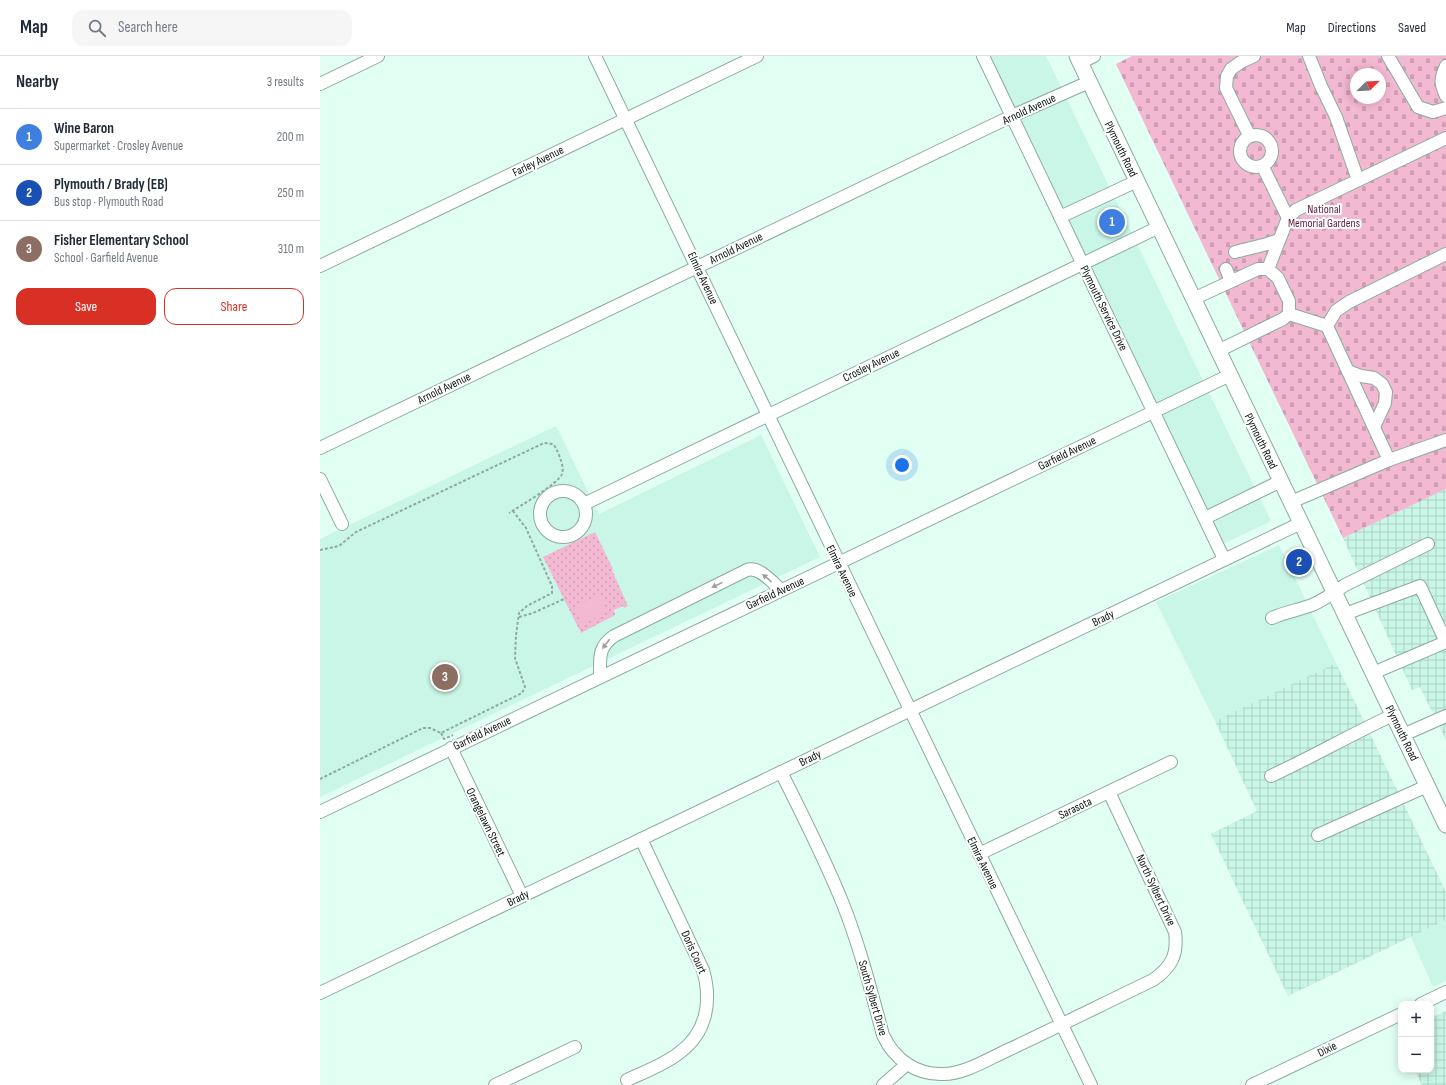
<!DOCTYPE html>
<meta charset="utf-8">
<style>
body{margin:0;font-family:"Sofia Sans Condensed",sans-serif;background:#f6f6f7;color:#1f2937}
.controls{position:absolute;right:12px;bottom:12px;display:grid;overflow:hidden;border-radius:8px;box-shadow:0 2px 10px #0003}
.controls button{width:36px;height:36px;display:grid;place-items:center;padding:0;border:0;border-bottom:1px solid #e0e1e3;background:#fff;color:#1f2937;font:20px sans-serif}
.compass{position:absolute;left:1030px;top:12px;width:36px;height:36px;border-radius:50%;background:#fff;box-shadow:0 2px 10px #0003;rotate:66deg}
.you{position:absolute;left:582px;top:409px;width:14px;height:14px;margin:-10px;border:3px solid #fff;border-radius:50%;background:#1a73e8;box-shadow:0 0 0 6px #1a73e833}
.badge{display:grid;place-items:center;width:26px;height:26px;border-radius:50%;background:#d93025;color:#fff;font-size:13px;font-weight:700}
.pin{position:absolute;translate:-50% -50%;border:2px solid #fff;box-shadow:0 1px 4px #0006}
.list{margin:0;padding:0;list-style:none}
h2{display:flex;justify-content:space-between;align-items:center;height:52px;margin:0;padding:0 16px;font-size:17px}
h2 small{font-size:13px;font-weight:400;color:#747a83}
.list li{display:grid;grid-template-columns:26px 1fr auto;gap:12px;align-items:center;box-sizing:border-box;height:56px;padding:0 16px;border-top:1px solid #e0e1e3}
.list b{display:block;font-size:15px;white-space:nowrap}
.list p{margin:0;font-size:13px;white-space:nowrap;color:#747a83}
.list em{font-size:13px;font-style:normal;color:#747a83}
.actions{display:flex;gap:8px;padding:12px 16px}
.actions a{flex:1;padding:9px 0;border:1px solid #d93025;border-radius:12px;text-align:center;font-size:14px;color:#d93025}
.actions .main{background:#d93025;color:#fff}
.icon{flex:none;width:22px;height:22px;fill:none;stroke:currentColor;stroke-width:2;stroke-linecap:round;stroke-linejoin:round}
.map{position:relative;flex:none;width:1126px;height:1029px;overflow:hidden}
header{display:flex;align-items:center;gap:24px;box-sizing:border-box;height:56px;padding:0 20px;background:#fff;border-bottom:1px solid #e0e1e3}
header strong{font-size:19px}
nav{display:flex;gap:22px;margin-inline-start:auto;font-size:14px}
.search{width:280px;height:36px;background:#f6f6f7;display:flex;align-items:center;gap:10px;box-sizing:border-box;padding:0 14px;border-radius:12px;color:#747a83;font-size:15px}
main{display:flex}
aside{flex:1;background:#fff}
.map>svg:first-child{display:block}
.built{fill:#c9f6e6}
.industrial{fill:url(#industrial-grid)}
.grass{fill:url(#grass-dots)}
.cemetery{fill:url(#cemetery-stones);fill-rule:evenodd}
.pitch{fill:#f3b8d2}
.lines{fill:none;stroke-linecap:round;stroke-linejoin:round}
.minor-casing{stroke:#8aab9f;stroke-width:14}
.major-casing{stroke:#8aab9f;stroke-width:17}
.path{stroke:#92a9a1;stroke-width:2;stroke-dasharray:3 2;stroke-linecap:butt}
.minor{stroke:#fff;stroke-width:12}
.major{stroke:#fff;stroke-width:15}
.oneway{fill:#9ca19f}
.labels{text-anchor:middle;stroke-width:4;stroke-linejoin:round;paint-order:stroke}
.street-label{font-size:12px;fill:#07140f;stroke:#fff}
.park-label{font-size:12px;fill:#601c41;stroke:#fff}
</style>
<header>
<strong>Map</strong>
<div class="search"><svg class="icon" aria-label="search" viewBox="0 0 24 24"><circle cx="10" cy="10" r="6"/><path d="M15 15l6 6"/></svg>Search here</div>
<nav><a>Map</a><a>Directions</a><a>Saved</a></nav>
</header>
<main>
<aside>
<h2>Nearby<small>3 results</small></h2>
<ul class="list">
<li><span class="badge" style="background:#3f7fe0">1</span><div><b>Wine Baron</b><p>Supermarket · Crosley Avenue</p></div><em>200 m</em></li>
<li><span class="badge" style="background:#1a4fb4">2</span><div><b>Plymouth / Brady (EB)</b><p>Bus stop · Plymouth Road</p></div><em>250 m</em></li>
<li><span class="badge" style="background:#8d6e63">3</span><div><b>Fisher Elementary School</b><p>School · Garfield Avenue</p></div><em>310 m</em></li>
</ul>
<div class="actions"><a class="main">Save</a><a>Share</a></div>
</aside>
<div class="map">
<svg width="1126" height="1029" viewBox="0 0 1126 1029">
<defs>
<pattern id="industrial-grid" width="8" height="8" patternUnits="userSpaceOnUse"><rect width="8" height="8" fill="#c9f6e6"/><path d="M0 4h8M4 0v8" fill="none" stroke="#abd2c4"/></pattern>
<pattern id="grass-dots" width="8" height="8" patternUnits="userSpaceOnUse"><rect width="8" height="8" fill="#f3b8d2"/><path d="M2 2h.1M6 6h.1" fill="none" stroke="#cf9db3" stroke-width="1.8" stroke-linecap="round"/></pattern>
<pattern id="cemetery-stones" width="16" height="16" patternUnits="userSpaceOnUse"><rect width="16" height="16" fill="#f3b8d2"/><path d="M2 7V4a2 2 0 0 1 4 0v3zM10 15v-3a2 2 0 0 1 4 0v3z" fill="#cf9db3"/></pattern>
</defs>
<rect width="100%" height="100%" fill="#e2fff4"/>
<!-- built -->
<g class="built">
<polygon points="658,0 726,0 951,465 895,492"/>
<polygon points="236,370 279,458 441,379 500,501 0,741 0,483"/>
<polygon points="959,489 1016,607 895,665 836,546"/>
<polygon points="1126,864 1126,925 1113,931 1091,881"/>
</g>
<!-- industrial -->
<g class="industrial">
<polygon points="1126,433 1126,684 1100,631 1092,634 1023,482"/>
<polygon points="1016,607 1126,836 1126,864 968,940 891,778 937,755 895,665"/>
<polygon points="1126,955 1126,1029 1102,1029 1095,1014 1111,1014 1111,962"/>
</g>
<!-- grass -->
<polygon class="grass" points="275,476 293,513 292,514 308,550 304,552 303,550 294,554 295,559 261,577 223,501"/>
<!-- cemetery -->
<path class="cemetery" d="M812,0H1126V433L1023,482L796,8ZM1036,18H1060V42H1036Z"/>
<!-- pitch -->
<polygon class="pitch" points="280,539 288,556 262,568 254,551"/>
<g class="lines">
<defs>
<g id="minor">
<polyline points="275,0 771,1029"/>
<polyline points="663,0 904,503"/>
<polyline points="989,0 1001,30 1016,61 1038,124"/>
<polyline points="1068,0 1098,51 1113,56 1126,52"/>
<polyline points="760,7 774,0"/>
<path d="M1126,10C1120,23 1120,27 1126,40"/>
<polyline points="0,28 58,0"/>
<circle cx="936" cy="95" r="16"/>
<polyline points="929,79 906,32 907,20 911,13 921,6 934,0"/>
<polyline points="943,111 968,162"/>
<polyline points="740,161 817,125"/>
<polyline points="915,196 947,188 959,184"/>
<polyline points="0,210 437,0"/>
<polyline points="906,213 911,225"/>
<polyline points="948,213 968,162 976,154 1126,82"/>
<polyline points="873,243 938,213 948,213 958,222 969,245 969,258 963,263 898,295"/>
<polyline points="969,258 1007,270"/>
<polyline points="1028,315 1041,320 1054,322 1062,328 1066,336 1065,347 1054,371"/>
<polyline points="0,392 692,60 769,26"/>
<polyline points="1069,404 1007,270 1016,255 1029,246 1126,198"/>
<polyline points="0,423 22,468"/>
<circle cx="243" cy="458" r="23"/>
<polyline points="971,446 1069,404 1126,384"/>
<polyline points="264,448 839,171"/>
<polyline points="885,462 961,425"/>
<polyline points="1025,558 1100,530 1126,586"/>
<path d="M952,562C965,556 979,554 992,549C1004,544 1015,536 1025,529L1108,488"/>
<polyline points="1053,617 1126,586"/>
<path d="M280,620C280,602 278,591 294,580L427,514C439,510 452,526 461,534"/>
<polyline points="1083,679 1126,660"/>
<polyline points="131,692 202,840"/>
<path d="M461,716C483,760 505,803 523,848C540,891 551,935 563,979C574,1003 596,1019 623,1018C645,1018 668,1003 688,994C737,971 785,947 833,924C852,911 858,898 855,876L789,736"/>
<path d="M951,720C992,701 1032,678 1073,659"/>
<polyline points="0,756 910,319"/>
<polyline points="998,779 1107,730"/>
<polyline points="659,798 851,706"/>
<polyline points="0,937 981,467"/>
<polyline points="1101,948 1126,936"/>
<path d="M307,1024C324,1016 344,1009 359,997C387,977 392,945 383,914L321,783"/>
<polyline points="175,1029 255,991"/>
<polyline points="563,1029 587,1008"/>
<polyline points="932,1029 1081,958"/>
</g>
<polyline id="major" points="757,0 1126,769"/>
</defs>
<!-- minor casing -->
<use href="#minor" class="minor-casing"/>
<!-- major casing -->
<use href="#major" class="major-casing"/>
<!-- path -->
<g class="path">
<path d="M0,494L19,490L36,476L224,387C235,387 235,390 239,399C241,404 244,412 242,418C238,428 200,450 189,457"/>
<polyline points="199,561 213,557 244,543"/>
<polyline points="121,677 124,683 133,679"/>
<polyline points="0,723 103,672 110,672 121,677 202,637 205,631 195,602 196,579 199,557 207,550 232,537 232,530 206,472 193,455"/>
</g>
<!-- minor -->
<use href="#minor" class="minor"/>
<!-- major -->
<use href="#major" class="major"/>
</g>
<!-- one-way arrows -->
<defs><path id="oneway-solid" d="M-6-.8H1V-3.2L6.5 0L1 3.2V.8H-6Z"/></defs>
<g class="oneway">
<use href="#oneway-solid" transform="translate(447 522) rotate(-140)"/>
<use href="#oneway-solid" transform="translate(397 529) rotate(154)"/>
<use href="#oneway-solid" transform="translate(286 588) rotate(127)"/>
</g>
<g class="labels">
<!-- street labels -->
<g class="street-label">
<text transform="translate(709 53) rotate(-25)" y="4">Arnold Avenue</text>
<text transform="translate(801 93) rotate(64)" y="4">Plymouth Road</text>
<text transform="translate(218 105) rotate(-26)" y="4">Farley Avenue</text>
<text transform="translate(416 192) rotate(-26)" y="4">Arnold Avenue</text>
<text transform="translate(383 222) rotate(65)" y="4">Elmira Avenue</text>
<text transform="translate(784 252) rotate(64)" y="4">Plymouth Service Drive</text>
<text transform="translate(551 309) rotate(-26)" y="4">Crosley Avenue</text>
<text transform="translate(124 332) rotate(-26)" y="4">Arnold Avenue</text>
<text transform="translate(941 385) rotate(64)" y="4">Plymouth Road</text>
<text transform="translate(747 397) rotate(-26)" y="4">Garfield Avenue</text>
<text transform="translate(522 515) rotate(64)" y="4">Elmira Avenue</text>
<text transform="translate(455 537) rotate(-25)" y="4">Garfield Avenue</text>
<text transform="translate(783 562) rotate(-26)" y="4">Brady</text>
<text transform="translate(162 677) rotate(-26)" y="4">Garfield Avenue</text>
<text transform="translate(1082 677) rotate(64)" y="4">Plymouth Road</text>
<text transform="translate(490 702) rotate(-26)" y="4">Brady</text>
<text transform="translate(755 752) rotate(-26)" y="4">Sarasota</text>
<text transform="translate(166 766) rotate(64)" y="4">Orangelawn Street</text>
<text transform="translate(663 807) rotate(64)" y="4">Elmira Avenue</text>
<text transform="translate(836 834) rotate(65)" y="4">North Sylbert Drive</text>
<text transform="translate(198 842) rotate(-26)" y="4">Brady</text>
<text transform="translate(374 896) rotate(66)" y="4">Doris Court</text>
<text transform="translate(553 942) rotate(74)" y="4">South Sylbert Drive</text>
<text transform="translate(1007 993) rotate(-26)" y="4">Dixie</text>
</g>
<!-- park labels -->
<g class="park-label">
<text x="1004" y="157">National<tspan x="1004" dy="14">Memorial Gardens</tspan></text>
</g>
</g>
</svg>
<div class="controls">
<button>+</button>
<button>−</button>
</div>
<svg class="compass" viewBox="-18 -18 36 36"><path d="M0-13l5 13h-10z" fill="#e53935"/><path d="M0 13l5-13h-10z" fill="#747a83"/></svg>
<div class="you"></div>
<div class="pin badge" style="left:792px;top:166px;background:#3f7fe0">1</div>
<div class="pin badge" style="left:979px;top:506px;background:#1a4fb4">2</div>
<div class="pin badge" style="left:125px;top:621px;background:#8d6e63">3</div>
</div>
</main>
